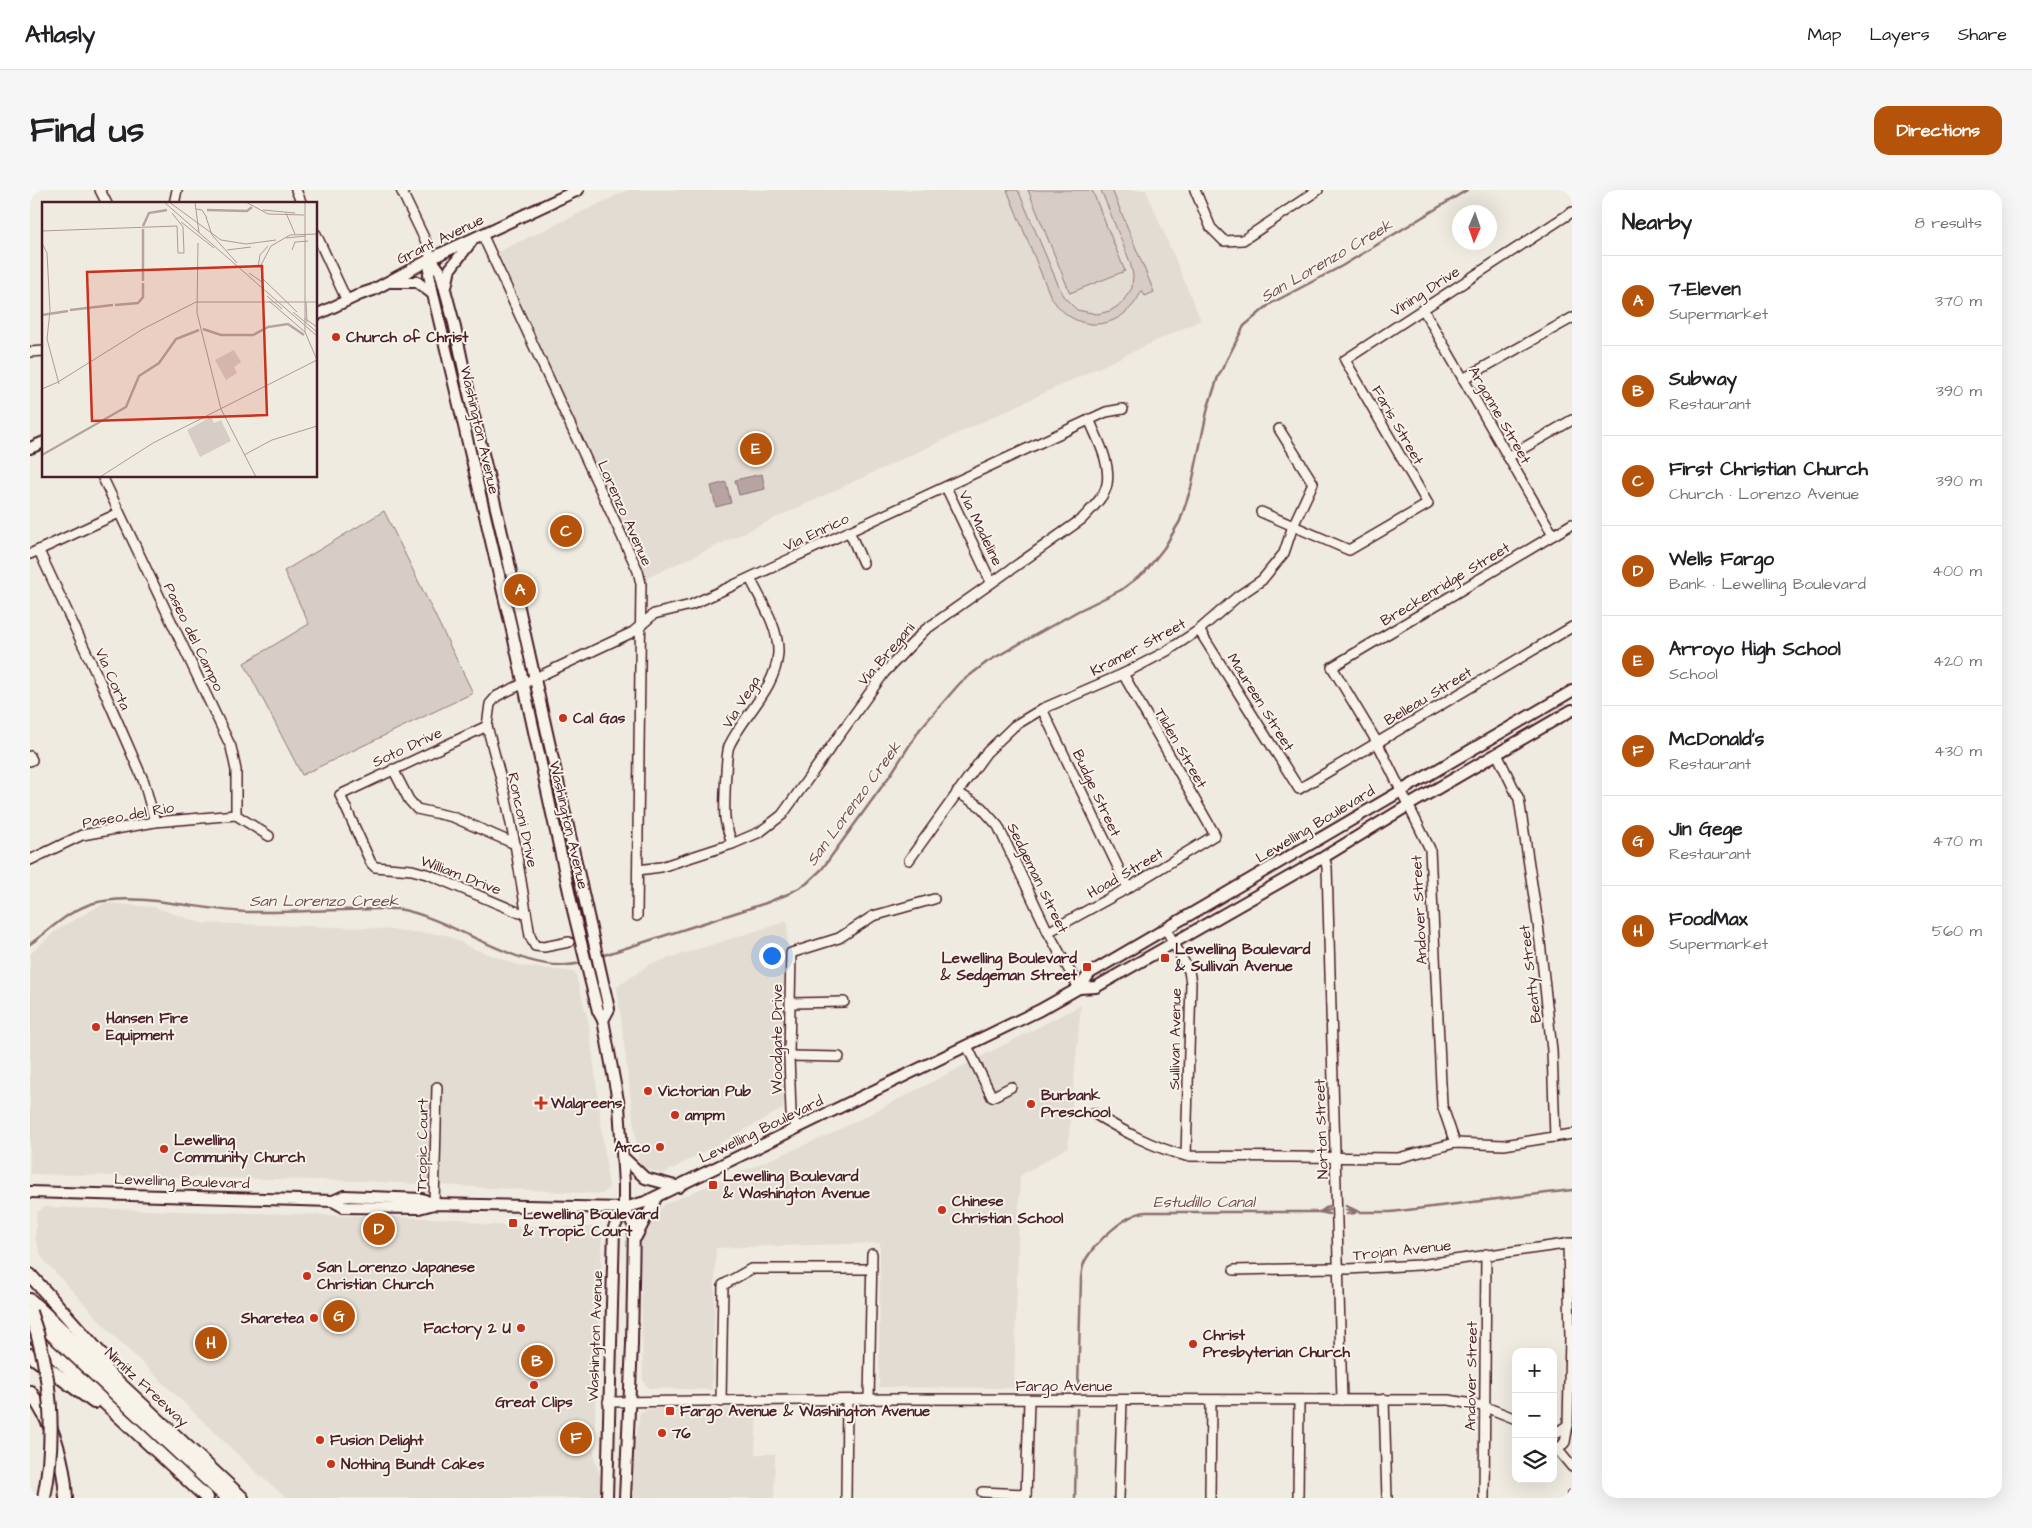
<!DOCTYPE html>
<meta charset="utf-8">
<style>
body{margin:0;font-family:"Architects Daughter",sans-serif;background:#f6f6f6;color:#202124}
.controls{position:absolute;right:15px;bottom:15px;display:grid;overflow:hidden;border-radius:10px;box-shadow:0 5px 20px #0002}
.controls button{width:45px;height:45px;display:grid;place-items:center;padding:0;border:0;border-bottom:1px solid #e0e0e0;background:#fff;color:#202124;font:25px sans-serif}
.compass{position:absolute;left:1422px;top:15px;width:45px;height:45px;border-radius:50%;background:#fff;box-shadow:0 5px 20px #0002;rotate:182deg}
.you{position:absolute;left:741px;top:765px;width:18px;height:18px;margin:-12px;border:4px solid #fff;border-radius:50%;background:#1a73e8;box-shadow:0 0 0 8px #1a73e833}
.badge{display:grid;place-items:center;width:32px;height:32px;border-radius:50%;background:#b45309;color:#fff;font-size:16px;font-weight:700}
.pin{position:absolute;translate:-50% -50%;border:2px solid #fff;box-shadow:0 1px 5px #0006}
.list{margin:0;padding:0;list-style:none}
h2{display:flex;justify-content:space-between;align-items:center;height:65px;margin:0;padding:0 20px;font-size:21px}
h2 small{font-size:16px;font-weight:400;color:#757577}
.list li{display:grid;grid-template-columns:32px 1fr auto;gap:15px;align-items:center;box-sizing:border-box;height:90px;padding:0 20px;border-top:1px solid #e0e0e0}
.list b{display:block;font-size:19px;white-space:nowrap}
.list p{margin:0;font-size:16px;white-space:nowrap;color:#757577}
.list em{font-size:16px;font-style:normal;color:#757577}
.icon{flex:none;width:28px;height:28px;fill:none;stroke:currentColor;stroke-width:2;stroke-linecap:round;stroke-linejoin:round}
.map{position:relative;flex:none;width:1542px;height:1308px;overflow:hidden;border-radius:15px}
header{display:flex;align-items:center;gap:30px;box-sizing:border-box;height:70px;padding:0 25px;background:#fff;border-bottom:1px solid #e0e0e0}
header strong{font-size:24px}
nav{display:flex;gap:28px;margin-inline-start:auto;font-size:18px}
.intro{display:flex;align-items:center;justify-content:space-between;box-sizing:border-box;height:120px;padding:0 30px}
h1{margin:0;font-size:35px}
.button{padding:12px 22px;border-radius:15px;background:#b45309;color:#fff;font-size:18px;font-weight:700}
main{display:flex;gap:30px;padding:0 30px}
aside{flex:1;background:#fff;border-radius:15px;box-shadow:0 5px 20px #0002}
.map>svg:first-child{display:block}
.built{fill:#e3dcd2}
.green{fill:#d8cdc6;stroke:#917678}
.water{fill:#b7a4a2;stroke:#8b6f72}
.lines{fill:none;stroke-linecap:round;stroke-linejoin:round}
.stream{stroke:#8b6f72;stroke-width:2.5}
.minor-casing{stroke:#4a1f2b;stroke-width:12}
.major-casing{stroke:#4a1f2b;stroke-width:14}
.highway-casing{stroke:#4a1f2b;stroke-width:16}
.minor{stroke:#f7f3e8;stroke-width:9}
.major{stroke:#f7f3e8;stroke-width:10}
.highway{stroke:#f7f3e8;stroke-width:12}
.highway-bridge-casing{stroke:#4a1f2b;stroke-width:16;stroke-linecap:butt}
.highway-bridge{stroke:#f7f3e8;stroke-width:12}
.poi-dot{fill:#c8321e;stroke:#f7f3e8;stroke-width:2}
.labels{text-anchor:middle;stroke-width:4;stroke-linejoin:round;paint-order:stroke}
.street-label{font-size:15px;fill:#4a1f2b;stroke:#f7f3e8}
.poi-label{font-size:15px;font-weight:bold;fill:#4a1f2b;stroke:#f7f3e8;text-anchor:start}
.water-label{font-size:16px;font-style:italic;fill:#704e55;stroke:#f7f3e8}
.inset-river{fill:none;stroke:#b7a4a2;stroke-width:2.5}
.inset-road{fill:none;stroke:#ae9998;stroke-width:1}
.view{fill:#c8321e;fill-opacity:0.15;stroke:#c8321e;stroke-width:2.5}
.inset-edge{fill:none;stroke:#4a1f2b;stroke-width:2.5}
</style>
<header>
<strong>Atlasly</strong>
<nav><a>Map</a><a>Layers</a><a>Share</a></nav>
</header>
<div class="intro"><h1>Find us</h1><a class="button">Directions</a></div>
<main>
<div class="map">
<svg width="1542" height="1308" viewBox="0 0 1542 1308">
<rect width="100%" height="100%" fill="#f0ebe0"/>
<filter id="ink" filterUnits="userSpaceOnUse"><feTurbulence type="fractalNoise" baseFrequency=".02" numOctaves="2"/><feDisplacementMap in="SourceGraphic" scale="10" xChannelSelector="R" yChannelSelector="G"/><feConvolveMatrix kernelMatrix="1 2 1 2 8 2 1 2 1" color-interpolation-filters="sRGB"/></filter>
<g filter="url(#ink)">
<!-- built -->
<g class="built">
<polygon points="598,0 1116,0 1171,130 617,388 468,62"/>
<polygon points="75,713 124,717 171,733 340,738 417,745 439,757 491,776 545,782 559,834 579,998 572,1004 332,991 0,984 0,764 29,738"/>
<polygon points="758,731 753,919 633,984 609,976 587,797 620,774"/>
<polygon points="1051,815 1038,957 990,986 984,1198 849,1197 850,1053 686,1058 682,1200 619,1198 615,1194 613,1190 610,1043 635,1014 803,943"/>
<polygon points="14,1017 432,1029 456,1035 563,1037 568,1040 572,1046 564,1259 565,1271 570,1286 570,1308 257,1308 227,1283 82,1144 12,1068 5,1048 7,1023"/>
<polygon points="619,1219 727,1219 725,1264 745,1264 744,1308 603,1308 604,1262 610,1222"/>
</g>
<!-- green -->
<g class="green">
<path d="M977,0H988L1033,106L1047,120L1067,124L1080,121L1091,114L1102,98L1103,85L1100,72L1071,0H1082L1124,102L1115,106L1112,100C1093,143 1043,146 1020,105Z"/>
<polygon points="998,0 1062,0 1095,81 1040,103"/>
<polygon points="354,321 443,503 272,585 214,473 279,434 254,381"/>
</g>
<!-- water -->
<g class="water">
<polygon points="732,284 735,299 709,305 705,290"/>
<polygon points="696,292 701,313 686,317 681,296"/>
</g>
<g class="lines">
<!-- stream -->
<g class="stream">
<path d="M0,754C20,740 39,720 64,713C108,701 172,721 219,722C268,723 318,718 368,719C426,728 496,790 554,772"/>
<polyline points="571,766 736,713 758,704 776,694 792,679 861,584 890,539 930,493 957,472 1048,421 1091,400 1115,382 1134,358 1150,331 1161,298 1178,217 1188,187 1214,136 1240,114 1312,76 1437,0"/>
<polyline points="1316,1016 1329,1022 1361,1022 1542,1000"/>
<polyline points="1316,1020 1325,1021"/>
<polyline points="1290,1022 1299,1024"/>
<polyline points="1291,1022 1299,1020"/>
<polyline points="1317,1024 1325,1023"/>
<path d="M1048,1199L1051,1088C1052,1082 1052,1075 1056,1069C1066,1052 1095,1024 1116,1022H1290L1299,1016"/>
<polyline points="1045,1308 1047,1219"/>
</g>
<defs>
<g id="minor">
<polyline points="70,0 77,14"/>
<polyline points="266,0 272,14"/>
<polyline points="371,0 397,54 401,69"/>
<polyline points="1165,0 1181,38 1194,51 1213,50 1288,0"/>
<polyline points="144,14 147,0"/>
<polyline points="286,44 317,111"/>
<polyline points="452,44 608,381 611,394 607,726"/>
<polyline points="1393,119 1523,345"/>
<polyline points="0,162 14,161"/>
<polyline points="1433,189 1542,128"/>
<polyline points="1478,267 1542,230"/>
<polyline points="72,286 201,557 206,580 206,625"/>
<polyline points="916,297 961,392"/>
<polyline points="1231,322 1319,360 1398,314 1315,170 1542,22"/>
<polyline points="819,341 833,373"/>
<polyline points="9,361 72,496 114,592 125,632"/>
<polyline points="0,364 89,323"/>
<polyline points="1169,440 1269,599 1542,437"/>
<polyline points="1012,519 1098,698"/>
<polyline points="457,536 310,605 341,673 345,677 382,680 400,685 490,723 496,721"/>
<polyline points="1467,564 1489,609 1508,734 1522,860 1525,947"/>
<polyline points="0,566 2,570 0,571"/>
<polyline points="363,579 379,610 387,619 423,627 485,654"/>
<polyline points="927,602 951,617 968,636 1018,742 1049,798"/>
<polyline points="206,625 239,646"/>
<path d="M702,654C700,646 696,637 695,628C694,618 696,564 699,556C714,524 746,499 748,463C749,437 731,411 720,388"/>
<polyline points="1294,667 1297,677 1312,1210"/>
<polyline points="0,670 52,645 125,632 206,625"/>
<polyline points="879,670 956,563 984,536 1012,519 1093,484 1137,461 1169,440 1207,407 1232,390 1254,363 1263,336 1283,293 1249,239"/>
<path d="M608,680L631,677L702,654L730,642L752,625L854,483L895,440L1052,329C1060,320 1075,307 1077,294C1081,272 1067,249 1059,229"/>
<polyline points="1136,739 1159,781 1161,793 1156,966"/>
<polyline points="1018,742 1098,698 1185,645 1093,484"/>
<polyline points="539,752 514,757 505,756 500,746 485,654 475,604 457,536 460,514 467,506 603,442 624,424 661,415 1076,222 1093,219"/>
<polyline points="761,813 814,812"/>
<polyline points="937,856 962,907 981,897"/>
<polyline points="759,866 809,867"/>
<path d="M1063,923C1093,941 1122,957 1156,966L1368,968L1425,953L1474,955L1542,944"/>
<polyline points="767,938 761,923 759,866 761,763 809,748 843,726 904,709"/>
<polyline points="1425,953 1412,915 1400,659 1347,552 1302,477 1542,334"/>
<polyline points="404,1014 407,897"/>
<polyline points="1204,1080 1301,1078 1318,1079 1389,1075 1542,1053"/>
<polyline points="1354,1209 1357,1308"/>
<polyline points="839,1210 842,1064"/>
<polyline points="578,1212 866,1209 1419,1210 1453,1216 1486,1229"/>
<polyline points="691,1212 693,1095 721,1079 842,1079"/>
<polyline points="1523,1245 1538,1235"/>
<polyline points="1523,1254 1542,1277"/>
<polyline points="1529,1259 1535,1252 1538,1235 1540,1147 1538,1053"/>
<polyline points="952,1302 996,1304"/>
<polyline points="816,1308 817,1210"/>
<polyline points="996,1308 999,1210"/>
<polyline points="1089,1308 1092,1210"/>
<polyline points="1180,1308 1181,1211"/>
<polyline points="1268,1308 1269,1211"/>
<polyline points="1454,1308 1456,1064"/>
<polyline points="1542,1308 1542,1305"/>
</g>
<g id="major">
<polyline points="401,69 399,84 403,104 481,436 543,720 568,821 573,830 589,916 594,994 594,1018 604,1036 602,1154 595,1308"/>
<polyline points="401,69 410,81 424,133 443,222 476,360 579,819 573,830"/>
<polyline points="361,92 387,92 403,104"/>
<polyline points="416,97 420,79 441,52"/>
<polyline points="286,125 331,104 343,100 412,63 548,0"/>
<polyline points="0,258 14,252"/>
<polyline points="1049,798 1060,783 1542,501"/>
<polyline points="593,967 615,988 649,997"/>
<polyline points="0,1002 303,1011 314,1006 392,1009 404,1014"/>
<polyline points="303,1011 314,1017 389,1018 404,1014 594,1018 615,1012 1010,820 1049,798 1066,797 1294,667 1379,615 1542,520"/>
<polyline points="606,1047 626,1008"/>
<polyline points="577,1308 584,1038 594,1018"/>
</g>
<g id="highway">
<polyline points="0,1085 77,1171"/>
<polyline points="0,1110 212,1308"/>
<polyline points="0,1124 197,1308"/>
<polyline points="0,1143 177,1308"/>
<polyline points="0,1165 64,1212"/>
<path d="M0,1202C23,1233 34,1271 36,1308"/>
</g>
</defs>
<!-- minor casing -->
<use href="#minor" class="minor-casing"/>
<!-- major casing -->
<use href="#major" class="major-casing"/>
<!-- highway casing -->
<use href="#highway" class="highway-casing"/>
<!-- minor -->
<use href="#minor" class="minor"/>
<!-- major -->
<use href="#major" class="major"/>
<!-- highway -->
<use href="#highway" class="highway"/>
<defs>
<path id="highway-bridge" d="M0,1122C22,1181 26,1246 14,1308"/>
</defs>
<!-- highway-bridge casing -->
<use href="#highway-bridge" class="highway-bridge-casing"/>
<!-- highway-bridge -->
<use href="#highway-bridge" class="highway-bridge"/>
</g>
</g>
<!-- markers -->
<g class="poi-dot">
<circle cx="306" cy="147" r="5"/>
<circle cx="533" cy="528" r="5"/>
<rect x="1130" y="763" width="10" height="10" rx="2.5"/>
<rect x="1052" y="772" width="10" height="10" rx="2.5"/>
<circle cx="66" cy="837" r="5"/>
<circle cx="618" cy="901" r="5"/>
<path d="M508.5 905.5h5v5h5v5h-5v5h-5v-5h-5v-5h5z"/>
<circle cx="1001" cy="914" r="5"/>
<circle cx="645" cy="925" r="5"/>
<circle cx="630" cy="957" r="5"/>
<circle cx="134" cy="959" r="5"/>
<rect x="678" y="990" width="10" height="10" rx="2.5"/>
<circle cx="912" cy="1020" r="5"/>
<rect x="478" y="1028" width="10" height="10" rx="2.5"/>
<circle cx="277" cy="1086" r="5"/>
<circle cx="284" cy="1128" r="5"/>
<circle cx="491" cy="1138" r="5"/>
<circle cx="1163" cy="1154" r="5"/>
<circle cx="504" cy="1195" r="5"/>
<rect x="635" y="1216" width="10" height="10" rx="2.5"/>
<circle cx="632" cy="1243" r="5"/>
<circle cx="290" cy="1250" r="5"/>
<circle cx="301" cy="1274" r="5"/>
</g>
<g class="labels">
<!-- street labels -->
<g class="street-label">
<text transform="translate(410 49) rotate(-26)" y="5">Grant Avenue</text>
<text transform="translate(1395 101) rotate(-33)" y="5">Vining Drive</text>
<text transform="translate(1470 225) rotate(60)" y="5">Argonne Street</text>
<text transform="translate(1368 235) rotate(60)" y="5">Faris Street</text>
<text transform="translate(450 240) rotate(77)" y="5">Washington Avenue</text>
<text transform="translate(595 323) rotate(66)" y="5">Lorenzo Avenue</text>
<text transform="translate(951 338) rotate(64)" y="5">Via Madeline</text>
<text transform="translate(786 342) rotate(-25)" y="5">Via Enrico</text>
<text transform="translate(1415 394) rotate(-31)" y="5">Breckenridge Street</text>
<text transform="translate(164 447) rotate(64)" y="5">Paseo del Campo</text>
<text transform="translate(1108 457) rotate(-28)" y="5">Kramer Street</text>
<text transform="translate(856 464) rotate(-49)" y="5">Via Bregani</text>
<text transform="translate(83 489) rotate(66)" y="5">Via Corta</text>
<text transform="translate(1398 506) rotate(-31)" y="5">Belleau Street</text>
<text transform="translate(711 512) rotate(-58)" y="5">Via Vega</text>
<text transform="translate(1231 512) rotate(58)" y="5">Maureen Street</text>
<text transform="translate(377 557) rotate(-25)" y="5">Soto Drive</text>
<text transform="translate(1151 558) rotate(60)" y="5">Tilden Street</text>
<text transform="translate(1067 603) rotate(65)" y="5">Budge Street</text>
<text transform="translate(98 625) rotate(-10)" y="5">Paseo del Rio</text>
<text transform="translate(493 630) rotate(78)" y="5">Ronconi Drive</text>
<text transform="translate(1285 634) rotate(-31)" y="5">Lewelling Boulevard</text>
<text transform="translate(539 635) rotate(77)" y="5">Washington Avenue</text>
<text transform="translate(1095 683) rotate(-30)" y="5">Hoad Street</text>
<text transform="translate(431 685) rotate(21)" y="5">William Drive</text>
<text transform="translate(1008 688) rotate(64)" y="5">Sedgeman Street</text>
<text transform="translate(1389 720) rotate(-93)" y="5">Andover Street</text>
<text transform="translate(1500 784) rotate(-97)" y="5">Beatty Street</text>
<text transform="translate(747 849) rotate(-90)" y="5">Woodgate Drive</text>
<text transform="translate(1145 849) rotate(-89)" y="5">Sullivan Avenue</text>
<text transform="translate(731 939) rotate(-26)" y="5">Lewelling Boulevard</text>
<text transform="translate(1291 939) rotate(-92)" y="5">Norton Street</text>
<text transform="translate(392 955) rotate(-89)" y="5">Tropic Court</text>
<text transform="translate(152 991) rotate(2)" y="5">Lewelling Boulevard</text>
<text transform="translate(1372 1060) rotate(-6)" y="5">Trojan Avenue</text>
<text transform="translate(565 1146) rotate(-88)" y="5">Washington Avenue</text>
<text transform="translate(1441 1186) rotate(-89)" y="5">Andover Street</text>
<text x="1034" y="1201">Fargo Avenue</text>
<text transform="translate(117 1197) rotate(43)" y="5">Nimitz Freeway</text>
</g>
<!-- poi labels -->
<g class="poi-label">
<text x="316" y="152">Church of Christ</text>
<text x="543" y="533">Cal Gas</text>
<text x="1145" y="764">Lewelling Boulevard<tspan x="1145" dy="17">&amp; Sullivan Avenue</tspan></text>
<text x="1047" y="773" text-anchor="end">Lewelling Boulevard<tspan x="1047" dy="17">&amp; Sedgeman Street</tspan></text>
<text x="76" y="833">Hansen Fire<tspan x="76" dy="17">Equipment</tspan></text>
<text x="628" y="906">Victorian Pub</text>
<text x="1011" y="910">Burbank<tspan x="1011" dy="17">Preschool</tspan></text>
<text x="521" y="918">Walgreens</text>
<text x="655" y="930">ampm</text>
<text x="144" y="955">Lewelling<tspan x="144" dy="17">Community Church</tspan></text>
<text x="620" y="962" text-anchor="end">Arco</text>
<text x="693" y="991">Lewelling Boulevard<tspan x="693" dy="17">&amp; Washington Avenue</tspan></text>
<text x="922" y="1016">Chinese<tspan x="922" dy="17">Christian School</tspan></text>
<text x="493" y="1029">Lewelling Boulevard<tspan x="493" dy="17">&amp; Tropic Court</tspan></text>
<text x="287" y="1082">San Lorenzo Japanese<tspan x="287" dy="17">Christian Church</tspan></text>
<text x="274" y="1133" text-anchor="end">Sharetea</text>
<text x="481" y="1143" text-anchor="end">Factory 2 U</text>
<text x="1173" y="1150">Christ<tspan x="1173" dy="17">Presbyterian Church</tspan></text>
<text x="504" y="1217" text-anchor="middle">Great Clips</text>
<text x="650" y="1226">Fargo Avenue &amp; Washington Avenue</text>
<text x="642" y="1248">76</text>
<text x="300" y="1255">Fusion Delight</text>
<text x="311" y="1279">Nothing Bundt Cakes</text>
</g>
<!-- water labels -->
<g class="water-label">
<text transform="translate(1296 70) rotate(-30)" y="6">San Lorenzo Creek</text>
<text transform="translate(823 613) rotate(-54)" y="6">San Lorenzo Creek</text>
<text x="294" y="716">San Lorenzo Creek</text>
<text x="1174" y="1017">Estudillo Canal</text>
</g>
</g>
<!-- overview -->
<g transform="translate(12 12)">
<rect width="275" height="275" fill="#f0ebe0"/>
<path d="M192,148L199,160L192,165L195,171L184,178L173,158ZM169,215L172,221L179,218L189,239L158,255L145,228Z" fill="#d8cdc6"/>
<path class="inset-river" d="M165,8L205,9L210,5M101,24L107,11L125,8M101,27V79M73,103L96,101L101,95V81M28,108L71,103M0,113L26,109M161,127L179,133H211L226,125L246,122L262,133M0,253L84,205L97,174L117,161L134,137L157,128"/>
<path class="inset-road" d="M122,0L275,134M127,0L179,38L204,42L234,38M153,0L157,31M204,0L226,12L262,13M263,0V130L275,158M154,7L160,8L165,16M221,8L253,11M130,11L141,25L142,51M244,11L253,32M164,15L170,33L195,61M139,20L172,46M0,29L135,24L136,51H142M244,36L264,34M0,41L5,51L8,109L5,137L17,182M156,41L155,111L179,207M185,48L209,45M250,48L253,40L266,39M216,65L218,53L226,44M207,71L220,80M219,75L255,110M221,87L219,63L229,44L248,33L275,32M225,94L240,107M227,99L263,130M264,100L265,120M251,110L275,130M262,116L275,125M0,187L16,180L101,127L154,100H275M179,207L214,275M202,253L230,238L275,224M58,275L111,241L275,158"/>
<path class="view" d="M220,64L225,213L50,219L45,70Z"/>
<rect width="275" height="275" class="inset-edge"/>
</g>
</svg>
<div class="controls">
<button>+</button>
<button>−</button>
<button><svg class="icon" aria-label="layers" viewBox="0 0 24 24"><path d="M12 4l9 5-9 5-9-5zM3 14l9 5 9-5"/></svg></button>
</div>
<svg class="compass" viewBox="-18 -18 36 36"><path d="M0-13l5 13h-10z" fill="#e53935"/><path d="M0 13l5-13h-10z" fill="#757577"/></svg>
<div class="you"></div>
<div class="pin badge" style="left:490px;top:400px">A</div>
<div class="pin badge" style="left:507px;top:1171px">B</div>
<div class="pin badge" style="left:536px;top:341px">C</div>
<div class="pin badge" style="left:349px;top:1039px">D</div>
<div class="pin badge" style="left:726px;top:259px">E</div>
<div class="pin badge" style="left:546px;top:1248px">F</div>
<div class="pin badge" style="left:309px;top:1126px">G</div>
<div class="pin badge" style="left:181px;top:1153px">H</div>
</div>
<aside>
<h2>Nearby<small>8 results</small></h2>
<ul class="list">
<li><span class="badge">A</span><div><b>7-Eleven</b><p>Supermarket</p></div><em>370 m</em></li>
<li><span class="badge">B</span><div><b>Subway</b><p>Restaurant</p></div><em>390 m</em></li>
<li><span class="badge">C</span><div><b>First Christian Church</b><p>Church · Lorenzo Avenue</p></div><em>390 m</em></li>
<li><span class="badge">D</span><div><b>Wells Fargo</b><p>Bank · Lewelling Boulevard</p></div><em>400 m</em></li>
<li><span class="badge">E</span><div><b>Arroyo High School</b><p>School</p></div><em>420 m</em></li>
<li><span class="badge">F</span><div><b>McDonald's</b><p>Restaurant</p></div><em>430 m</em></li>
<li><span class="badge">G</span><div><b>Jin Gege</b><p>Restaurant</p></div><em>470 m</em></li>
<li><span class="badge">H</span><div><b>FoodMax</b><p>Supermarket</p></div><em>560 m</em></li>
</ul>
</aside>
</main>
